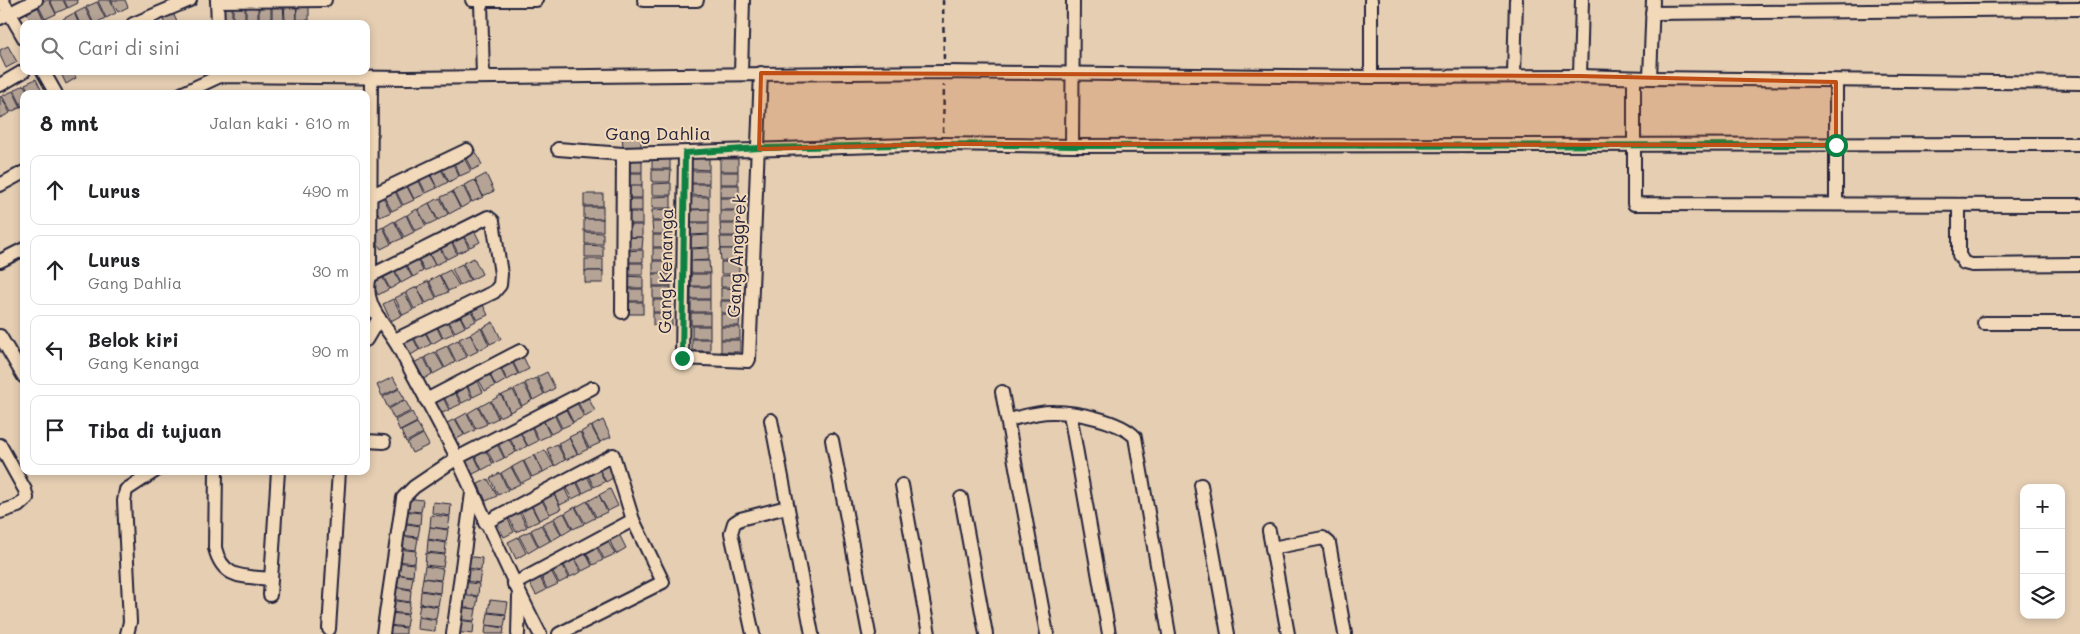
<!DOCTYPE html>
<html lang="id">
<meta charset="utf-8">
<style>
body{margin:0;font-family:Mali,sans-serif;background:#f2f2f2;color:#202124}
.controls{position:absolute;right:15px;bottom:15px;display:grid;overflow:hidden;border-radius:10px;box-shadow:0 2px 8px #0003}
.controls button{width:45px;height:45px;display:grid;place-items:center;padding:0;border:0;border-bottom:1px solid #e0e0e0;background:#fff;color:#202124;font:25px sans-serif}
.stop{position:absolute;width:15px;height:15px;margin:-11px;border:4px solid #0b8043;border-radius:50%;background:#fff}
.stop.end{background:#0b8043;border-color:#fff;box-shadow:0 1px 5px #0008}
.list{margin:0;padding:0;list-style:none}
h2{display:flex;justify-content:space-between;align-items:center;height:65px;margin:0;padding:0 20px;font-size:21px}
h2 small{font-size:16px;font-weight:400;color:#757577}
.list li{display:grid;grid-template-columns:32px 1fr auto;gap:15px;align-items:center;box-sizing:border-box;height:70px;margin:0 10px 10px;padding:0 10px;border:1px solid #e0e0e0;border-radius:10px}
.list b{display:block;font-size:19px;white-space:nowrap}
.list p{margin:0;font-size:16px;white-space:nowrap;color:#757577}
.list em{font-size:16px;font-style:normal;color:#757577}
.icon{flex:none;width:28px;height:28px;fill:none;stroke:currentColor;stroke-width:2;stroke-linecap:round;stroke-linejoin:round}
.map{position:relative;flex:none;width:2080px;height:634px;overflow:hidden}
.search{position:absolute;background:#fff;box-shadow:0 2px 8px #0003;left:20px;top:20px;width:350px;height:55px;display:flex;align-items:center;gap:12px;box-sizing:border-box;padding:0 18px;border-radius:10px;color:#757577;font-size:19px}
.panel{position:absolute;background:#fff;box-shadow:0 2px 8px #0003;left:20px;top:90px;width:350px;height:385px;border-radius:10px}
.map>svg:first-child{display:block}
.building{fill:#b5a395;stroke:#22223b}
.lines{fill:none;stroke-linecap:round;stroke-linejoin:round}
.minor-casing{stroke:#22223b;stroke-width:16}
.path{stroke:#22223b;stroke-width:2.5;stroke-dasharray:5 4;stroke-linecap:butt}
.minor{stroke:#f2d9ba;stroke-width:12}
.route{stroke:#0b8043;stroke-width:6}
.marked{fill:#c04e15;fill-opacity:0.2;stroke:#c04e15;stroke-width:4;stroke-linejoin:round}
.labels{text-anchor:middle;stroke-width:4;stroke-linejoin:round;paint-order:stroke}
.street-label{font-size:18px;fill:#22223b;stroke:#f2d9ba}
</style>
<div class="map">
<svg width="2080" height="634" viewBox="0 0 2080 634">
<rect width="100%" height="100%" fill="#e5ceb2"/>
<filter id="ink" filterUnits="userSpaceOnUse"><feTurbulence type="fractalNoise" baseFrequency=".02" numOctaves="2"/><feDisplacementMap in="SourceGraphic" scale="10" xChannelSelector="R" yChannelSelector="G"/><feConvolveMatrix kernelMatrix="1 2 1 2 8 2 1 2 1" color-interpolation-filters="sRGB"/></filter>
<g filter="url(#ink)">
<!-- building -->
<g class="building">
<polygon points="42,0 49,0 56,14 45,19 37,3"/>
<polygon points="50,0 63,0 67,8 56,13"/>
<polygon points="64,0 77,0 78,3 68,8"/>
<polygon points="100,0 110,0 116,13 106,18 98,1"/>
<polygon points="111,0 125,0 128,7 118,12"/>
<polygon points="97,2 105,18 94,24 86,7"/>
<polygon points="283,2 284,21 272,21 272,3"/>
<polygon points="284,2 296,2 297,21 285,21"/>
<rect x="297" y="2" width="12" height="18"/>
<polygon points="36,3 44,20 33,24 25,9"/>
<polygon points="258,3 258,22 246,22 246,4"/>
<polygon points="259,3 271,3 271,21 259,22"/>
<polygon points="232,4 232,23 220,23 220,5"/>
<polygon points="233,4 245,4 245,22 233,23"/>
<polygon points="85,8 93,24 80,24 75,13"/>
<polygon points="171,9 178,24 165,24 161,15"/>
<polygon points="74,13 79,24 66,24 63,19"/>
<polygon points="8,46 17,62 6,68 0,55 0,50"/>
<polygon points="60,71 73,71 76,78 66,84"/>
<polygon points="36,79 43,94 30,94 25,84"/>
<polygon points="24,85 29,94 24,94 24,106 22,107 14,90"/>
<polygon points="13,91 21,107 11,112 2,96"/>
<polygon points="1,96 10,113 0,118 0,97"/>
<polygon points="622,135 641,135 641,147 623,147"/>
<polygon points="474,148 482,165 472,170 463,153"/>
<polygon points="462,154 471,171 460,176 452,159"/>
<polygon points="652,157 670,158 670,169 652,169"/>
<polygon points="690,158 709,158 709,170 690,169"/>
<rect x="720" y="159" width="18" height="12"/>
<polygon points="451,160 459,176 449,182 440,165"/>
<rect x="624" y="160" width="18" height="12"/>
<polygon points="439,166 448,182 437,188 429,171"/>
<polygon points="652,170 671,170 670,182 652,182"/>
<rect x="690" y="171" width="19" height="12"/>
<polygon points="428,172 437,188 426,193 418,177"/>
<rect x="720" y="172" width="18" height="12"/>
<rect x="624" y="173" width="18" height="12"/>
<polygon points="486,174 494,191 483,196 475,180"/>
<polygon points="417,177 425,194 414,199 406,183"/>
<polygon points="475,180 483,197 472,202 464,185"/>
<polygon points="405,183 414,200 403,205 395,189"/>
<polygon points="671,183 671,195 652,195 652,184"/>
<polygon points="690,184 709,184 709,196 690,195"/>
<rect x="720" y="185" width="19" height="12"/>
<polygon points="463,186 471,202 461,208 452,191"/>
<rect x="624" y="186" width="18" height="12"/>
<polygon points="394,189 402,206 392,211 383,195"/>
<polygon points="452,192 460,208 449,214 441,197"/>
<rect x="584" y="194" width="19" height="12"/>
<polygon points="382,195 391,212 380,217 372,201"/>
<polygon points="671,196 671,208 652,208 652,197"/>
<rect x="691" y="197" width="18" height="12"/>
<polygon points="440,198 448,214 438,220 429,203"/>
<rect x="720" y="198" width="19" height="12"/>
<rect x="624" y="199" width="18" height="12"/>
<polygon points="429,203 437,220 427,225 418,209"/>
<rect x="584" y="207" width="19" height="12"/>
<polygon points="417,209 426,226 415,231 407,215"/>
<polygon points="671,209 671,221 652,221 652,210"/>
<polygon points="709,209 709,222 691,222 691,210"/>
<rect x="720" y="211" width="19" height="12"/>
<rect x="624" y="212" width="18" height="12"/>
<polygon points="406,215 414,232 404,237 395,221"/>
<rect x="584" y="219" width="19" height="12"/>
<polygon points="394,221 403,238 392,243 384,227"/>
<polygon points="652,222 671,222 671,234 653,234"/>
<polygon points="691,223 709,223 709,234 691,235"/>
<polygon points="720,224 739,224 739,236 721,236"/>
<rect x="624" y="225" width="18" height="12"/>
<polygon points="472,226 480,242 470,247 461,231"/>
<polygon points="383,227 391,244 381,249 372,233"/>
<polygon points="461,232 469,248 458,253 450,237"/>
<polygon points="585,232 603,233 603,244 585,244"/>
<rect x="653" y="235" width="18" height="12"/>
<polygon points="709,235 709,247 691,248 691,236"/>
<polygon points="449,237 457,254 447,259 438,243"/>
<polygon points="643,237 642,249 624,249 624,238"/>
<polygon points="720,237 739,237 739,249 721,249"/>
<polygon points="437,243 446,260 435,265 427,249"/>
<polygon points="585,245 603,246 603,257 585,257"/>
<rect x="653" y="248" width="18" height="12"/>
<polygon points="709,248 709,260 691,261 691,249"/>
<polygon points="426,249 435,265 424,271 416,254"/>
<polygon points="720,249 739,249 739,261 721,261"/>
<polygon points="643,250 643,262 624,262 624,251"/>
<polygon points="415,255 423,271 413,277 404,260"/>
<polygon points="474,258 482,274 471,280 463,263"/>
<rect x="585" y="259" width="18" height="12"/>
<polygon points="403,261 412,277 401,283 393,266"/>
<rect x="653" y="261" width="18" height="12"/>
<polygon points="691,261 709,261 710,273 691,273"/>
<rect x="721" y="262" width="18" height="12"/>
<polygon points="624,263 643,263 643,275 625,275"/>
<polygon points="462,264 470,280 460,285 452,269"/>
<polygon points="392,267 400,283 390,289 381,272"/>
<polygon points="450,270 459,286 448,291 440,275"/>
<rect x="585" y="271" width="18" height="12"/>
<polygon points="380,273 389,289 378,295 370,278"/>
<rect x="653" y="274" width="18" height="12"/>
<rect x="691" y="274" width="19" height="12"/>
<polygon points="439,275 448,292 437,297 429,281"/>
<polygon points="739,275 739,287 721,287 721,276"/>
<polygon points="624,276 643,277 643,288 625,288"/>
<polygon points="428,281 436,298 426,303 417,287"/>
<polygon points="417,287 425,304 414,309 406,292"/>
<rect x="653" y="287" width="18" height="12"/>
<rect x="691" y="287" width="19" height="12"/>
<polygon points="721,288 739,289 739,300 721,300"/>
<rect x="624" y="289" width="19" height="12"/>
<polygon points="405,293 413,310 403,315 395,298"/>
<polygon points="393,299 402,315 391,321 383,304"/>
<polygon points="480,299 488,315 477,320 469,304"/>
<rect x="653" y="300" width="18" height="12"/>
<rect x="691" y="300" width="19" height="12"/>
<rect x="721" y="301" width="18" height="12"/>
<rect x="625" y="302" width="18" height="12"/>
<polygon points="468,304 476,321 466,326 457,310"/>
<polygon points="457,310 465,327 455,332 446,316"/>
<rect x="653" y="313" width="19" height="12"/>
<rect x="691" y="313" width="19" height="12"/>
<polygon points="721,314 740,314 739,326 721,326"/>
<polygon points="445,316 454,333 443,338 435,321"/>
<polygon points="434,322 442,338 432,344 423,327"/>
<polygon points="493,322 501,339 490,344 482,328"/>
<rect x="692" y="326" width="18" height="12"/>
<rect x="721" y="327" width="19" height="12"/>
<polygon points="423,328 431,344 420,350 412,333"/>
<polygon points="481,328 489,345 479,350 470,334"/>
<polygon points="411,334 419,350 409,356 400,339"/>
<polygon points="470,334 478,351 468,356 459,339"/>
<rect x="692" y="339" width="18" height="12"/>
<polygon points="458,340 467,357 456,362 448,345"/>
<rect x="721" y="340" width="19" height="12"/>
<polygon points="447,346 455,362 445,368 436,351"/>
<polygon points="435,352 444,368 433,374 425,357"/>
<polygon points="521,352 529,369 519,374 511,358"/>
<polygon points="424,358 432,374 422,380 413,363"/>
<polygon points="510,358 518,374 507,380 499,363"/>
<polygon points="498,364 506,380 496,386 487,369"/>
<polygon points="487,370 495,386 485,391 476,375"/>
<polygon points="547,372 555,388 545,394 537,377"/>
<polygon points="475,376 483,392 473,397 465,381"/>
<polygon points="393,377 399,388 382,396 377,385"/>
<polygon points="536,378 544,394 533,400 525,383"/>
<polygon points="464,381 472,398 462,403 453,387"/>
<polygon points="524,384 532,400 522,406 514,389"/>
<polygon points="452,387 461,404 450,409 442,393"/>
<polygon points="399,389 405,399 388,408 383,397"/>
<polygon points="513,390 521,406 510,412 502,395"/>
<polygon points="441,393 449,410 438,415 430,399"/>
<polygon points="501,395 510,412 499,417 491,401"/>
<polygon points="587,395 595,411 585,417 577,400"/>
<polygon points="405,400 411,411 394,419 389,409"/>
<polygon points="490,401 498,418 488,423 479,407"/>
<polygon points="576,401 584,417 573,422 565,406"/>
<polygon points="564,406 573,423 562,428 554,412"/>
<polygon points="478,407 487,424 476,429 468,413"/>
<polygon points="412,412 417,422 400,431 395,420"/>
<polygon points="553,412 561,429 551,434 542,418"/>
<polygon points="467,413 475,430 465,435 456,419"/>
<polygon points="542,418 550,435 539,440 531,424"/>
<polygon points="455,419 464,435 453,441 445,424"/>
<polygon points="603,420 611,437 600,442 592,426"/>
<polygon points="417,423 423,433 406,442 401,431"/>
<polygon points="530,424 538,441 528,446 519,430"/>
<polygon points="591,426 600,443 589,448 581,432"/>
<polygon points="519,430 527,446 517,452 508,435"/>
<polygon points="580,432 588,449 578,454 569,437"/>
<polygon points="423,434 429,445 412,453 407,443"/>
<polygon points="507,436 516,452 505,458 497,441"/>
<polygon points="569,438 577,454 566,460 558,443"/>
<polygon points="496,442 504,458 494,463 485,447"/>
<polygon points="557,444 565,460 555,466 547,449"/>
<polygon points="484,448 493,464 482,470 474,453"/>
<polygon points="545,450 554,466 543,472 535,455"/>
<polygon points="473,453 481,470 471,475 462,459"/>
<polygon points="534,455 543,472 532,477 524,461"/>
<polygon points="608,460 616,476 606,482 597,465"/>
<polygon points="523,461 531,478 521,483 512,467"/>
<polygon points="597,465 605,482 594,487 586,471"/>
<polygon points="511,467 520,484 509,489 501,473"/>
<polygon points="585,472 593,488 583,493 575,477"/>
<polygon points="500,473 508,490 498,495 490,478"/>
<polygon points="574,477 582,494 572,499 563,483"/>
<polygon points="488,479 497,496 486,501 478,484"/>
<polygon points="562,483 570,500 560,505 551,489"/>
<polygon points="610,489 618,506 608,511 599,495"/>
<polygon points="553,492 561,509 550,514 542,498"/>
<polygon points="599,495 607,512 596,517 588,501"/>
<polygon points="405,498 423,500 421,512 403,510"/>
<polygon points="541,499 550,515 539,520 531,504"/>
<polygon points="587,501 595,518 585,523 576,507"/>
<polygon points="433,502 451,504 450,516 432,513"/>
<polygon points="530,504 539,521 528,526 520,510"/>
<polygon points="575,507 584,524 573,529 565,513"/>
<polygon points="518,510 527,527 516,532 508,516"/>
<polygon points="403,511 421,513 420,525 402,522"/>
<polygon points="564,513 572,529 562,535 554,518"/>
<polygon points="431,515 450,517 448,529 430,527"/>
<polygon points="506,515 514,532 504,537 496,521"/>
<polygon points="553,519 561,535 551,541 542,524"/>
<polygon points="401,523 420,526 418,537 400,535"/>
<polygon points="541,525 550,541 539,547 531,530"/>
<polygon points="430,527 448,530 446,542 428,539"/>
<polygon points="530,531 538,547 528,553 519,536"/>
<polygon points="618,532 626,548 616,554 608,537"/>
<polygon points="400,536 418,538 416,550 398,548"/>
<polygon points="518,537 526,553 516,559 508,542"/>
<polygon points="606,538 615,554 604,559 596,543"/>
<polygon points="428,540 446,543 445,554 427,552"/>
<polygon points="595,544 603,560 593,565 584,549"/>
<polygon points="398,549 416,551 415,563 396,561"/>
<polygon points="584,549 592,566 582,571 573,554"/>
<polygon points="426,553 445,555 443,567 425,565"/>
<polygon points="572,555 581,572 570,577 562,561"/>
<polygon points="464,556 482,558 481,570 463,567"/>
<polygon points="561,561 569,578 559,583 550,566"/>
<polygon points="396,562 414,564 413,576 395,574"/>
<polygon points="425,566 443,569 441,580 423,578"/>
<polygon points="549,567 558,584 547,589 539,572"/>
<polygon points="463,569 481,571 479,583 461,580"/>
<polygon points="538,573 546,590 536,595 527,578"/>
<polygon points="395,574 413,577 411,589 393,586"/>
<polygon points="423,578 441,581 440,593 421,590"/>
<polygon points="461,582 479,584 478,596 459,593"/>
<polygon points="393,587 411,590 410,602 391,599"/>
<polygon points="421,591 440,594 438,606 420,603"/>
<polygon points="459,595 478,597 476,609 458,606"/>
<polygon points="391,600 410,603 408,614 390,612"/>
<polygon points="490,600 508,602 506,614 488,612"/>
<polygon points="420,604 438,607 436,619 418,616"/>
<polygon points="457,607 476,609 474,621 456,619"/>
<polygon points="390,613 408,615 406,627 388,625"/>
<polygon points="488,613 506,615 504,627 486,625"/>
<polygon points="418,617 436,620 435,631 417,629"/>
<polygon points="456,620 474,622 473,634 454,632"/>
<polygon points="486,625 504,628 503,634 485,634"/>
<polygon points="388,626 406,628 406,634 387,634"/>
</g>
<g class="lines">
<defs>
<g id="minor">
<polyline points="2,0 24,38"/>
<polyline points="217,0 218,24"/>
<polyline points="472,0 536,0"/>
<polyline points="644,0 697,0"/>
<polyline points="217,1 325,0"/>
<polyline points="481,1 483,77"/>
<polyline points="1652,13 2080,9"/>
<polyline points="0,18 36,0"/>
<polyline points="133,24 190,0"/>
<polyline points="43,71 56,94"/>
<polyline points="741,73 743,0"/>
<polyline points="1514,75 1516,0"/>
<polyline points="1580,76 1582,0"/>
<polyline points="1371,77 1371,0"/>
<path d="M371,78L370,276C361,306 387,325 400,350C419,386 439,422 457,458C485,517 510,577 540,634"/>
<polyline points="1634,78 1634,204 2080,205"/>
<polyline points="1650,78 2080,83"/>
<polyline points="0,85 24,71"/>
<polyline points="181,94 220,76 408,78 944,72 1371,77 1580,76 1650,78 1653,0"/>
<polyline points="1072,146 1073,0"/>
<polyline points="558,149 623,154 943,144 1072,146 2080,144"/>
<polyline points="685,153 682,358 748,361 749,359 761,73"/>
<polyline points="0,185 24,172"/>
<polyline points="366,198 467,150"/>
<polyline points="1836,204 1836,82"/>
<polyline points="1959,205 1959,255 1964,263 1972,265 2080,264"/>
<polyline points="0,261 24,249"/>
<polyline points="370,276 488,217 493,221 501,274 500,285 494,292 395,340"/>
<polyline points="622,312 623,154"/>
<polyline points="1984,323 2080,323"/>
<polyline points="0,336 24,377"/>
<polyline points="366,340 379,318"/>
<polyline points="1002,392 1047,634"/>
<polyline points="426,400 520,351"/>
<polyline points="1070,414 1109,634"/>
<polyline points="771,420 812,634"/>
<path d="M1008,420C1022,417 1039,411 1054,412C1077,412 1120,421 1135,437L1169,634"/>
<polyline points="832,440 869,634"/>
<polyline points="366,441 384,442"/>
<polyline points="0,445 25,490 27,498 18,506 0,512"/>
<path d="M216,471L215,548C223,580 244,576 271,579"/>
<polyline points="902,485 929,634"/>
<polyline points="1201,485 1228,634"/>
<polyline points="961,498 986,634"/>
<polyline points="485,523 613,455 633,520 663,582 559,634"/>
<polyline points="1269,531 1288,634"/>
<polyline points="1272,548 1323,538 1329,543 1345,634"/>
<polyline points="514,584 633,520"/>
<polyline points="270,595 278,471"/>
<polyline points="329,629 339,471"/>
<polyline points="127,634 130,622 124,501 126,490 155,471"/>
<polyline points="383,634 403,498 414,487 457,458 592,388"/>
<polyline points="453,634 472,493"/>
<polyline points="518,634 519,597"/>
<polyline points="753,634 731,533 734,523 740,519 787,507"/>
</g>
</defs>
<!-- minor casing -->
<use href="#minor" class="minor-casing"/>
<!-- path -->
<g class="path">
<polyline points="943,0 944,60"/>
<polyline points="943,132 944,85"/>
</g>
<!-- minor -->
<use href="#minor" class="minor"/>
</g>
</g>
<g class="lines" filter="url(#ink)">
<!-- route -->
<polyline class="route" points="682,358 685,153 759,148 943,144 1072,146 1836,145"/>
</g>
<!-- marked area -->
<path class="marked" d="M761,73L1580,76L1836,82V145L943,144L759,149Z"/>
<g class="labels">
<!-- street labels -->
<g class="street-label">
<text x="658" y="140">Gang Dahlia</text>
<text transform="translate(737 256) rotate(-87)" y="6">Gang Anggrek</text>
<text transform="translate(666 271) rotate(-89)" y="6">Gang Kenanga</text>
</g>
</g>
</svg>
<div class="controls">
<button>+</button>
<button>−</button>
<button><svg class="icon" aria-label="layers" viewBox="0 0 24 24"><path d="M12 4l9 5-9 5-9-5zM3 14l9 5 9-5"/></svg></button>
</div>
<div class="stop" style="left:1836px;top:145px"></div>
<div class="stop end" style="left:682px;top:358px"></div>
<div class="search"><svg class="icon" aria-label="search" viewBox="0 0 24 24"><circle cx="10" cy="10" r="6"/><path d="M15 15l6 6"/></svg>Cari di sini</div>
<section class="panel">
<h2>8 mnt<small>Jalan kaki · 610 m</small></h2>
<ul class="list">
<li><svg class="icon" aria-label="ahead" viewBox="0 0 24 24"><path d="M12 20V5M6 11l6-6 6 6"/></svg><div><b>Lurus</b></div><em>490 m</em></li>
<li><svg class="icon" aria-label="ahead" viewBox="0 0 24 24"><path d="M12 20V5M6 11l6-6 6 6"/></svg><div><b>Lurus</b><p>Gang Dahlia</p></div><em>30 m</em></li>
<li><svg class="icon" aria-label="left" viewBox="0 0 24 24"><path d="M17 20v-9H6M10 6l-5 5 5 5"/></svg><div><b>Belok kiri</b><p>Gang Kenanga</p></div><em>90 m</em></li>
<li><svg class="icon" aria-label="arrive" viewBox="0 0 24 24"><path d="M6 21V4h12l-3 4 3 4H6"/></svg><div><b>Tiba di tujuan</b></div></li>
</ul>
</section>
</div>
